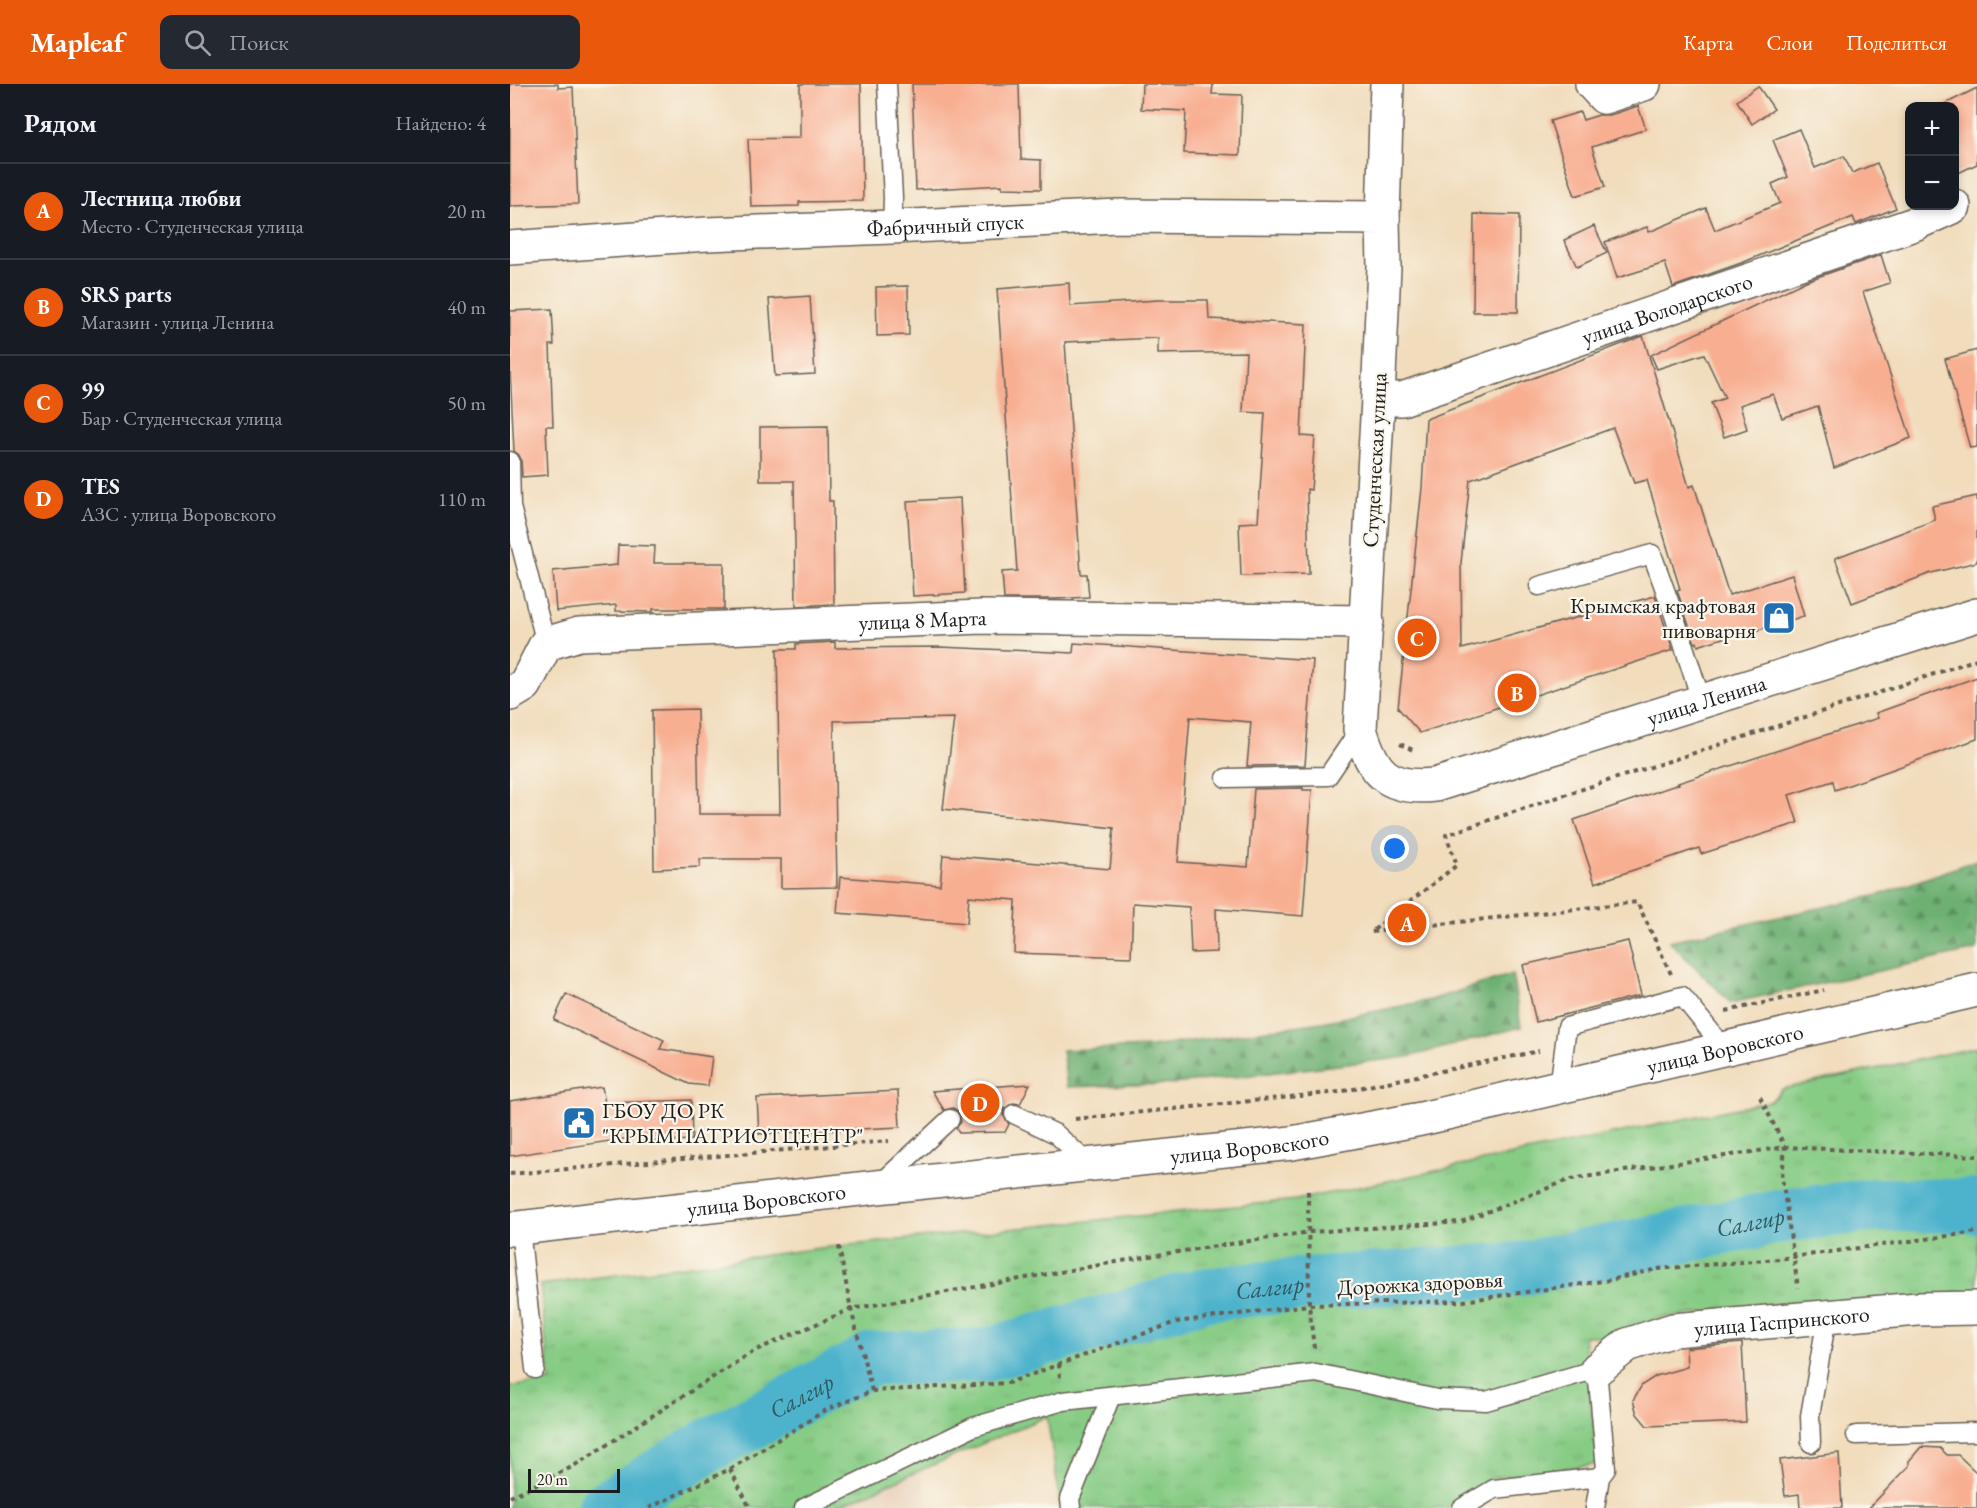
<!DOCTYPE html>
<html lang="ru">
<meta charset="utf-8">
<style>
body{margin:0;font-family:"EB Garamond",serif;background:#242831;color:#f1f3f6}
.controls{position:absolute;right:18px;top:18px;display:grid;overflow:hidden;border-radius:12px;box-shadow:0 3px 9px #0003}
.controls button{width:54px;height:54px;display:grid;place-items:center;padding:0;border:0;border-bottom:2px solid #363941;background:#171b24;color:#f1f3f6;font:30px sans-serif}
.scale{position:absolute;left:18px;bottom:15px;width:92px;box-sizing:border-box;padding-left:6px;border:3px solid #1c1c1c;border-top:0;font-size:16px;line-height:21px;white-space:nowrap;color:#1c1c1c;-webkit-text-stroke:4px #fbf7ec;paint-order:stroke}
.you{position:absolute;left:885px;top:765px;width:21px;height:21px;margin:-15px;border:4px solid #fff;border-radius:50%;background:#1a73e8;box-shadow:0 0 0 9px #1a73e833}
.badge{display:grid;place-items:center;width:39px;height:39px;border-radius:50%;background:#ea580c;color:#fff;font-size:20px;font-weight:700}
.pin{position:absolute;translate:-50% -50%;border:3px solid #fff;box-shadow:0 2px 6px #0006}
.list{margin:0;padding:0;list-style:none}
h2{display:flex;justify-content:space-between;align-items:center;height:78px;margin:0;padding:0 24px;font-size:26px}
h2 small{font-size:20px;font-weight:400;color:#9ea1a6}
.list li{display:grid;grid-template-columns:39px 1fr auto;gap:18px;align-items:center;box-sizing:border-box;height:96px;padding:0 24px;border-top:2px solid #363941}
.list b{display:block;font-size:22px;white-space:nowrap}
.list p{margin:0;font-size:20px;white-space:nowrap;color:#9ea1a6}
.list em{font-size:20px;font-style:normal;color:#9ea1a6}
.icon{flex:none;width:33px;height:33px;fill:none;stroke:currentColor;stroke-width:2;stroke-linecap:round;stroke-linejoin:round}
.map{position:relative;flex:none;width:1467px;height:1424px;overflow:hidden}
header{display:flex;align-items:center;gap:36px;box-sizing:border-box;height:84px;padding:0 30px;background:#ea580c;color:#fff}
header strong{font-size:28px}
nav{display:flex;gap:33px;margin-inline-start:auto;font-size:21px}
.search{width:420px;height:54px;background:#242831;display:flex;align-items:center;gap:15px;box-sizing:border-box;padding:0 21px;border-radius:12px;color:#9ea1a6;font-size:22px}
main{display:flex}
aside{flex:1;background:#171b24}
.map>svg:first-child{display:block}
.built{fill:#e7cfb6}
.forest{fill:url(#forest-firs);stroke:#446647;stroke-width:1.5}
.park{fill:url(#park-tufts);stroke:#527450;stroke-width:1.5}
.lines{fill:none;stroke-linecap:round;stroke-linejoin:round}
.river{stroke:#4db3cc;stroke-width:54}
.building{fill:#f8ae91}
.service-casing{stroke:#675f54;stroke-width:21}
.minor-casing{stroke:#675f54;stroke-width:36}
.secondary-casing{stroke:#675f54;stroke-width:36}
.primary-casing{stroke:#675f54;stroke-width:36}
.path{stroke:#675f54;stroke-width:4;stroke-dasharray:4.5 4.5;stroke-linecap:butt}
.service{stroke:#fff;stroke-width:18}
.minor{stroke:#fff;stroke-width:33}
.secondary{stroke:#fff;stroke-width:33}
.primary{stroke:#fff;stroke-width:33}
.labels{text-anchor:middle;stroke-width:4.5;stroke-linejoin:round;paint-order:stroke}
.street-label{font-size:22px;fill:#1c1c1c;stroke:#fbf7ec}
.poi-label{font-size:22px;fill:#1c1c1c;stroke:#fbf7ec;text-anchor:end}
.water-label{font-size:24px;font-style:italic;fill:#305862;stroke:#fbf7ec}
</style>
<header>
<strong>Mapleaf</strong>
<div class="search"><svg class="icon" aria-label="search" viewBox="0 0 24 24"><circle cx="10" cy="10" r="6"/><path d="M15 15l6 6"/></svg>Поиск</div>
<nav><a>Карта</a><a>Слои</a><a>Поделиться</a></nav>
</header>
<main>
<aside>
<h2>Рядом<small>Найдено: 4</small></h2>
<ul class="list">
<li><span class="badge">A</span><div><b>Лестница любви</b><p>Место · Студенческая улица</p></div><em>20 m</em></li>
<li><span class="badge">B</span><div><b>SRS parts</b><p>Магазин · улица Ленина</p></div><em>40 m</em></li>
<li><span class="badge">C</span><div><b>99</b><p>Бар · Студенческая улица</p></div><em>50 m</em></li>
<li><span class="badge">D</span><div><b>TES</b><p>АЗС · улица Воровского</p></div><em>110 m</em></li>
</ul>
</aside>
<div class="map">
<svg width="1467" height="1424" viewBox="0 0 1467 1424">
<defs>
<pattern id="forest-firs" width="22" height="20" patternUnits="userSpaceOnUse" patternTransform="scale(1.5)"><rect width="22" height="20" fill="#6db072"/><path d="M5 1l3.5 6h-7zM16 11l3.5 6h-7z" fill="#598e5d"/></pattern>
<pattern id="park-tufts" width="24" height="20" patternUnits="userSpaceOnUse" patternTransform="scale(1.5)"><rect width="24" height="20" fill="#87cc85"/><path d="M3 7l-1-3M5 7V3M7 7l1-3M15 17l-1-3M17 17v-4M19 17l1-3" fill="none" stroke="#74af72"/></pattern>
</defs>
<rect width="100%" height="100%" fill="#fbf7ec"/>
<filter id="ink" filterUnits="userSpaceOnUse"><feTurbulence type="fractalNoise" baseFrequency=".0167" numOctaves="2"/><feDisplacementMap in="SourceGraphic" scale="12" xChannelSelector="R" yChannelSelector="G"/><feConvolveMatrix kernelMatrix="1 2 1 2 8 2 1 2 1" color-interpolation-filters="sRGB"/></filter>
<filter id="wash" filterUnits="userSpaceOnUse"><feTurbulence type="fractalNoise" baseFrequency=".008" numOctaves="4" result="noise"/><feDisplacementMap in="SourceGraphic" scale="24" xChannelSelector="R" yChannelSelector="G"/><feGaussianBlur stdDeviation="1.35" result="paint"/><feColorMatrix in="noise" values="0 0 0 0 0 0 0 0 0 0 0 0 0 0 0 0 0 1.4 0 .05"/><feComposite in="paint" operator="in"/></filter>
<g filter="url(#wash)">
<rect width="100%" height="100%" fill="#f1dcbc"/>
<!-- built -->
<polygon class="built" points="410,1387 419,1424 323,1424"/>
<!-- forest -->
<g class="forest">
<polygon points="1467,776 1467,866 1221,919 1159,857 1369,811"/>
<polygon points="1002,890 1011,943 898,973 663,1000 557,1003 552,966 641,963 812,938 921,916"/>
</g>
<!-- park -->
<polygon class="park" points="1467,963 1467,1213 1271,1220 1150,1234 1109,1252 1074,1252 1085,1357 1089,1380 981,1394 937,1424 551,1424 537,1332 323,1424 0,1424 0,1303 40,1297 30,1201 310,1164 786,1116 1261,1017 1272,1005"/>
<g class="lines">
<!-- river -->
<path class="river" id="s1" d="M95,1424L194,1364L362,1275L475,1271L692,1211L795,1200L1010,1185L1278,1131L1365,1121L1467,1122"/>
</g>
<g id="blocks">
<!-- building -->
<g class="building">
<polygon points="0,0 48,0 48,4 63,3 68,120 0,122"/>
<polygon points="290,0 351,0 353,117 289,118 289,122 241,123 238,55 290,54"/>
<polygon points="402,0 509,0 511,75 531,76 531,105 492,104 492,101 406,106"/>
<polygon points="632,0 703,0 702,10 732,11 730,71 674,69 676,27 631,25"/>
<polygon points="1248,2 1264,25 1242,40 1227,17"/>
<polygon points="1467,4 1467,80 1444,91 1444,22 1431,22"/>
<polygon points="1128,22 1136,45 1082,63 1095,103 1065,112 1040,37 1070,28 1073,36 1089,31 1100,31"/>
<polygon points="1289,45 1305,84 1334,72 1342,89 1367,79 1386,124 1346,140 1343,133 1234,178 1163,203 1155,179 1107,194 1095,158 1137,143 1139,148 1196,124 1205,146 1270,119 1262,100 1278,93 1263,56"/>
<polygon points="964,130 1009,131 1008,228 963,228"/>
<polygon points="1084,142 1097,169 1067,183 1054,156"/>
<polygon points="1371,171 1380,199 1353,208 1401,354 1324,384 1308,322 1272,334 1263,310 1230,321 1237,345 1214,353 1201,319 1215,314 1194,270 1147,285 1141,271 1296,197"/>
<polygon points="559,199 560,222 648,216 698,216 699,235 796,240 791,352 805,353 801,406 797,405 799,490 731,492 729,439 748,438 755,329 733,328 736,268 648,270 648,254 555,258 571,490 577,490 579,513 546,515 494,515 492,488 507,487 487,205"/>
<polygon points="398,202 399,251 367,252 366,203"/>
<polygon points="300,212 305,290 265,292 259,215"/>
<polygon points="42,225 44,261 40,261 43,342 36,342 38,391 12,393 11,376 9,371 4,367 0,284 0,227"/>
<polygon points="1133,252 1179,403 1184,401 1219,511 1282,491 1294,532 1245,547 1244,544 1188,562 1187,558 1185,559 1167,506 1170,505 1137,396 1124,399 1103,344 960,396 951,479 952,565 1145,512 1163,566 910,649 888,624 912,404 916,335"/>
<polygon points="1467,266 1467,363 1460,364 1435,275"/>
<polygon points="318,342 319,417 323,417 324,520 286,522 284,397 250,397 250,343"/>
<polygon points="1467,412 1467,478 1421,489 1342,519 1325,474 1425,436 1422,422"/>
<polygon points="450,414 455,509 403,512 397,417"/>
<polygon points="108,461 145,462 144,479 214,479 214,525 143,525 143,528 106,527 106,521 46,527 43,487 107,481"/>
<polygon points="325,558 325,564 430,563 563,569 564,559 803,576 795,681 737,682 741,638 680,633 668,778 738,783 744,705 793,704 793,706 802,706 793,832 706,825 707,868 681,869 679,823 623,819 621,873 504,869 506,816 459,812 457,839 327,829 330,793 430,801 433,771 600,785 604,744 433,725 444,634 324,637 327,803 271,804 271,775 190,775 190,783 144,785 142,626 187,625 189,730 270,730 267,565 286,565 286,560"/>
<polygon points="1467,593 1467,655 1325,706 1323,697 1279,711 1288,739 1191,770 1189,764 1085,799 1064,736 1169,700 1168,699 1368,634 1366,629"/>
<polygon points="1118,857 1131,911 1026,938 1013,881"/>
<polygon points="56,910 154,956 150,965 202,973 198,1002 179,1000 44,936"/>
<polygon points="520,1000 510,1020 503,1019 494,1025 493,1031 499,1040 495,1048 449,1049 446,1044 451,1038 449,1028 443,1024 434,1026 422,1007"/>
<polygon points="92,1003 95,1019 181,1016 182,1056 133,1058 133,1052 0,1072 0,1017"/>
<polygon points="388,1007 390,1043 249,1050 247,1014"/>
<polygon points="1232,1259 1236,1338 1137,1342 1127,1330 1123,1316 1132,1301 1146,1292 1177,1283 1176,1264"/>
<polygon points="1411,1363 1430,1364 1437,1371 1448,1371 1467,1389 1467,1424 1359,1424 1399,1382 1399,1377"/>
<polygon points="1329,1369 1332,1424 1290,1424 1289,1410 1275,1412 1270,1376"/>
</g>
</g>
</g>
<g filter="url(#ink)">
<use href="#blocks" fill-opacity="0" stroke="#675f54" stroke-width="1.5"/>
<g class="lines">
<defs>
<g id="service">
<polyline points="377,0 383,114 382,143"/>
<polyline points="0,377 1,423 36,560"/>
<polyline points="1029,502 1142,470 1164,531 1192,619"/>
<polyline points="716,694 818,692 850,645"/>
<polyline points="1049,1004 1057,943 1172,912 1214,964"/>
<polyline points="504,1030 546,1050 580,1081"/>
<polyline points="369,1101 440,1035"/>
<polyline points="10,1144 25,1285"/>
<polyline points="1346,1351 1467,1348"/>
<polyline points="1301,1359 1300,1332 1317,1233"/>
<polyline points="294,1424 463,1343 553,1317 806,1289 927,1315 976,1317 1087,1285 1096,1385 1090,1393 1085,1424"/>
<polyline points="561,1424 560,1415 601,1312"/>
<polyline points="952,1424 984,1405 1090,1393"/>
</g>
<g id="minor">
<polyline points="1082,0 1094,13 1134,0"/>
<polyline points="873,134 877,0"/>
<path id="s2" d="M868,315H892L1404,140L1444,122"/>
<path id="s3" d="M0,610L15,601L36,560L69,550L472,533L857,538"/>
<path id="s4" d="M1087,1285L1117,1261L1163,1246L1408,1225L1467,1224"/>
</g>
<g id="secondary">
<path id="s5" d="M0,164L197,150L382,143L608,132L873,134L874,183L868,315L850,645C863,689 877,706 925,701L1467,531"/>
</g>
<g id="primary">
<path id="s6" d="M0,1145L367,1103L782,1059L911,1035L1467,906"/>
</g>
</defs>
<!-- service casing -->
<use href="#service" class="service-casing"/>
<!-- minor casing -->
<use href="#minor" class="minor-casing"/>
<!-- secondary casing -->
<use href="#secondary" class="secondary-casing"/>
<!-- primary casing -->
<use href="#primary" class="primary-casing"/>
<!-- path -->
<g class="path">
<polyline points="890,660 905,667"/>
<path d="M1161,890L1127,818L861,848L947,781L936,751C1112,690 1291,637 1467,575"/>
<polyline points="1216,927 1314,906"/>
<polyline points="1250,1013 1275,1063 1272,1093 1288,1204"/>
<polyline points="565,1035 829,1008 1029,967"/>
<polyline points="0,1090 379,1057"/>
<polyline points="798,1107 799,1221 804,1264"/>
<polyline points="549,1280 550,1295"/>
<polyline points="362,1307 341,1225 640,1172 800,1148 951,1138 1061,1095 1275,1063 1467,1072"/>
<polyline points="220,1385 240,1424"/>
<polyline points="0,1413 62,1383 244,1267 341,1225 328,1158"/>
<polyline points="139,1424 220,1385 316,1326 362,1307 498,1299 666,1238 799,1221 953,1217 1100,1196 1147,1185 1268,1175 1467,1148"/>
</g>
<!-- service -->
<use href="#service" class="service"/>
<!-- minor -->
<use href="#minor" class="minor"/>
<!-- secondary -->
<use href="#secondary" class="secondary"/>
<!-- primary -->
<use href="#primary" class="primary"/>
</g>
</g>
<!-- icons -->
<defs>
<symbol id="shop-square" viewBox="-11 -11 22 22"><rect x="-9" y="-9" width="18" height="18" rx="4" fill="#1f6fb2" stroke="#fbf7ec"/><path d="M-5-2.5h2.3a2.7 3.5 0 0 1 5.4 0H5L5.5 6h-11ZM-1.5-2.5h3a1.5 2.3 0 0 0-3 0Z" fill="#fff"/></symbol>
<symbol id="civic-square" viewBox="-11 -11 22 22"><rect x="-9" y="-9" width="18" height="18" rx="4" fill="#1f6fb2" stroke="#fbf7ec"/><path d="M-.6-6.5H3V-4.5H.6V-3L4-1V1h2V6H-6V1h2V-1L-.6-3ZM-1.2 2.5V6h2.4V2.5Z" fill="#fff"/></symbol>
</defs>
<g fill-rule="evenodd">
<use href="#shop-square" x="1250" y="515" width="38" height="38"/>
<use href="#civic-square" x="50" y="1020" width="38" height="38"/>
</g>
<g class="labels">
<!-- street labels -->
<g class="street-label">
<text dy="8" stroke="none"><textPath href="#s5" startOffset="436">Фабричный спуск</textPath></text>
<text dy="8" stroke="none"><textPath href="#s2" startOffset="304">улица Володарского</textPath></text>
<text transform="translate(864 376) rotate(-87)" y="8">Студенческая улица</text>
<text dy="8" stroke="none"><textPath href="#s3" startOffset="442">улица 8 Марта</textPath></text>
<text dy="8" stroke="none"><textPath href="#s5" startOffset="1776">улица Ленина</textPath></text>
<text dy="8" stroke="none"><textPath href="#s6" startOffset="1230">улица Воровского</textPath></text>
<text dy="8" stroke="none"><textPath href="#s6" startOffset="744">улица Воровского</textPath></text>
<text dy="8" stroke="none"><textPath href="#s6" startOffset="258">улица Воровского</textPath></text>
<text transform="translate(910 1199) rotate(-3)" y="8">Дорожка здоровья</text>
<text dy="8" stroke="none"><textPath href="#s4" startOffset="196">улица Гаспринского</textPath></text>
</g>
<!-- poi labels -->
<g class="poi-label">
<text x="1246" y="529">Крымская крафтовая<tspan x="1246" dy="25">пивоварня</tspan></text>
<text x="92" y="1034" text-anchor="start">ГБОУ ДО РК<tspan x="92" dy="25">"КРЫМПАТРИОТЦЕНТР"</tspan></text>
</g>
<!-- water labels -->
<g class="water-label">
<text dy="8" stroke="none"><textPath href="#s1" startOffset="1198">Салгир</textPath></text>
<text dy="8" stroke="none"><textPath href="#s1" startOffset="712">Салгир</textPath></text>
<text dy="8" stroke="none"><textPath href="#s1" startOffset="226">Салгир</textPath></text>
</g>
</g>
</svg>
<div class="controls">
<button>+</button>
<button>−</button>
</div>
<div class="scale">20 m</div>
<div class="you"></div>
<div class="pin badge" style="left:897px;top:839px">A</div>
<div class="pin badge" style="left:1007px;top:609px">B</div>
<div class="pin badge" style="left:907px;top:554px">C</div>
<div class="pin badge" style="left:470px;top:1019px">D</div>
</div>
</main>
